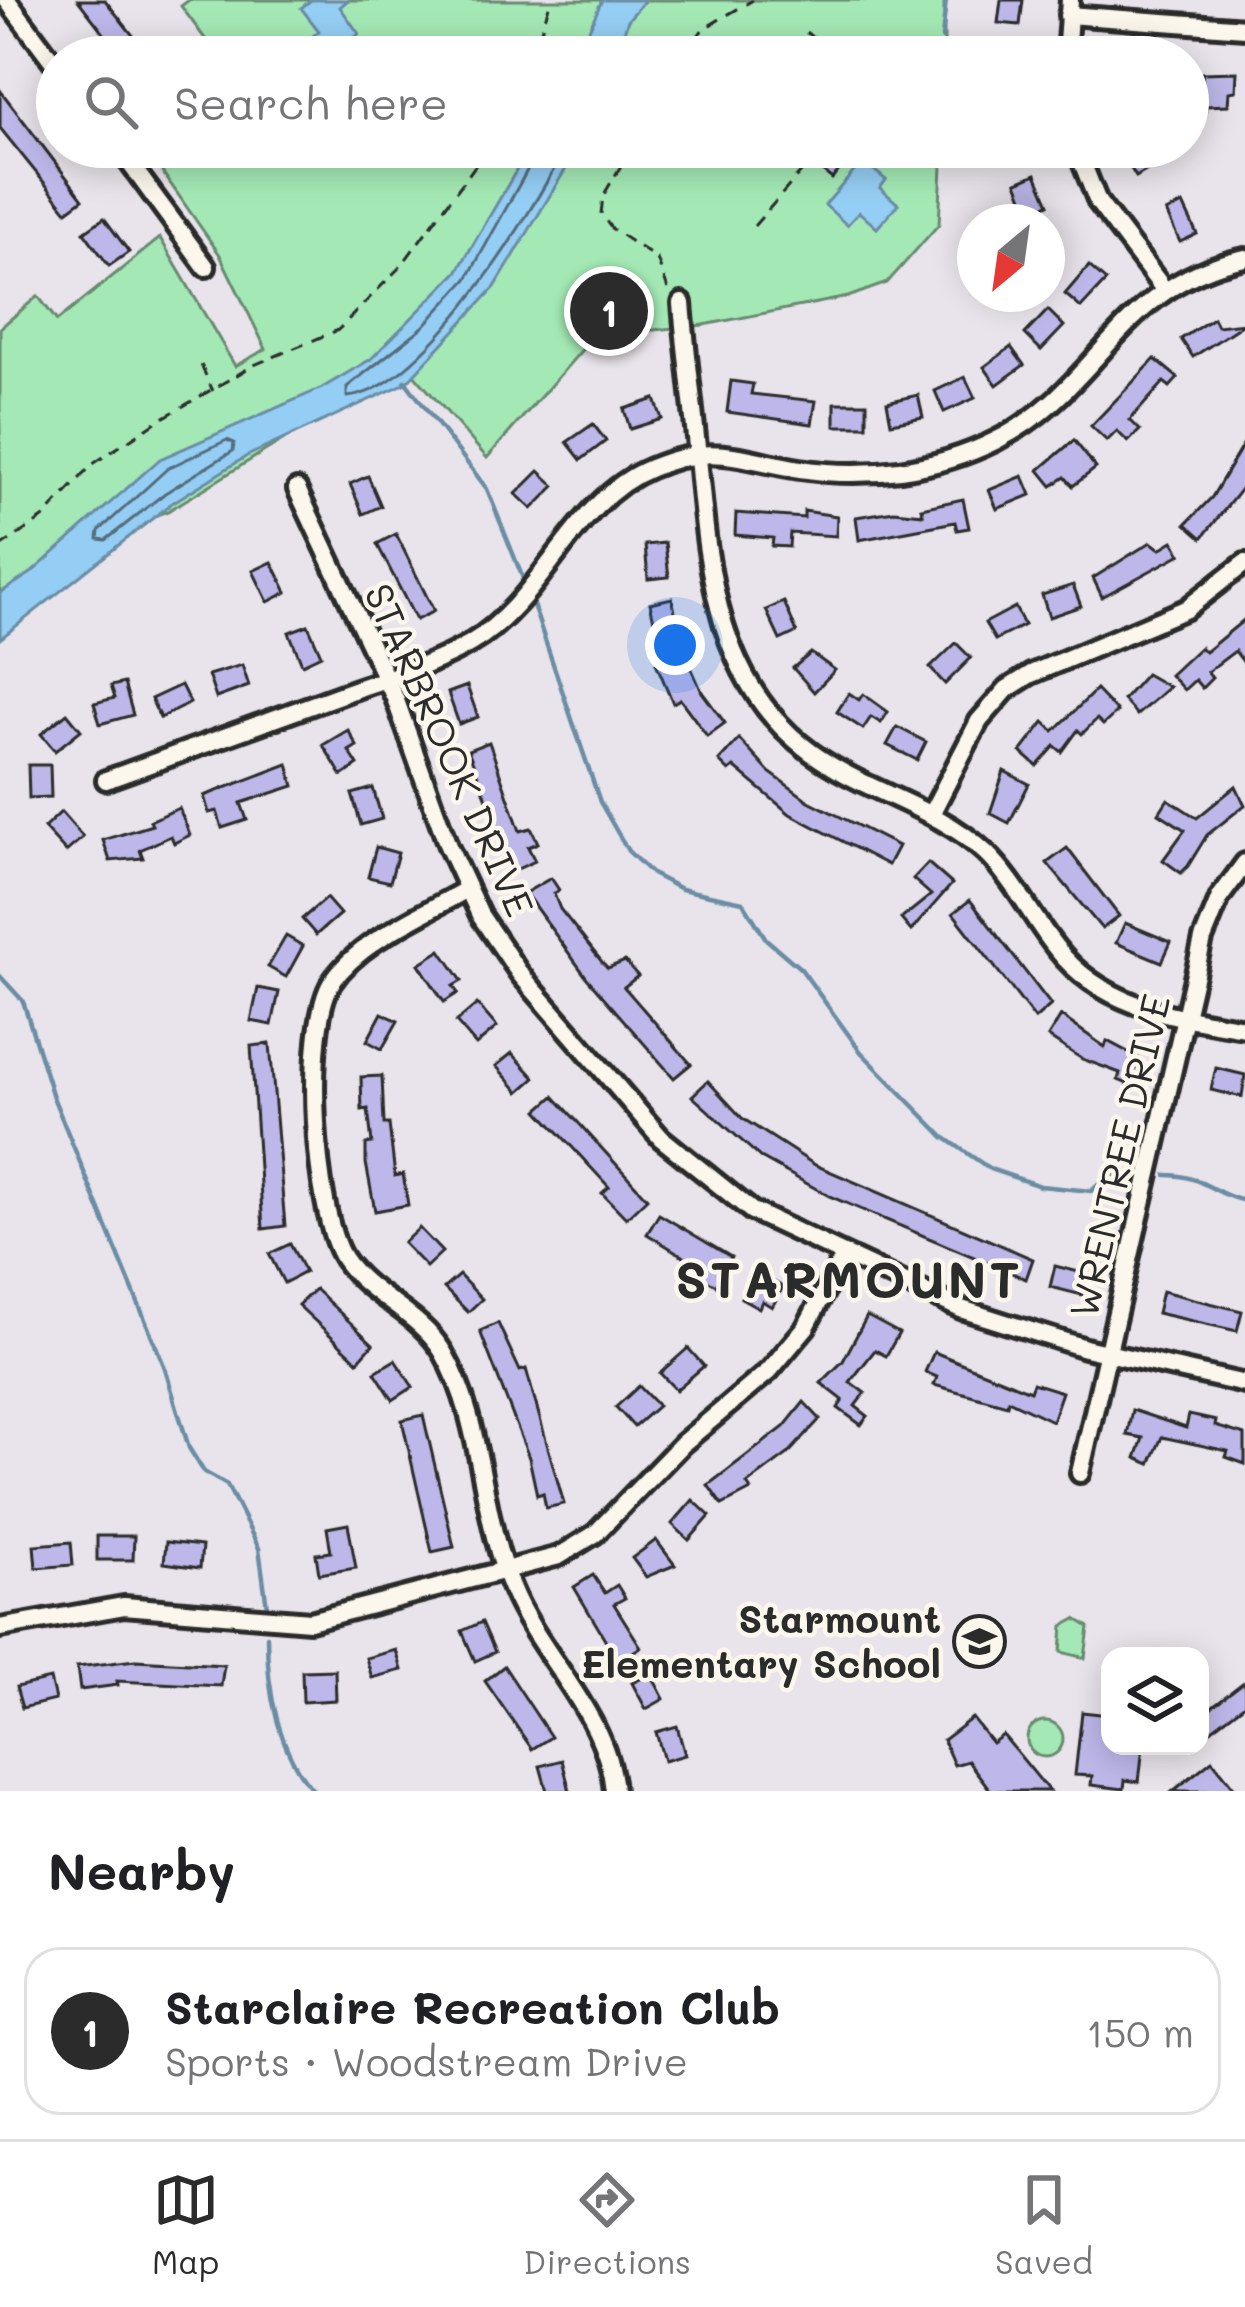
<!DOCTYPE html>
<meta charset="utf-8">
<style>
body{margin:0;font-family:Mali,sans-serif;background:#f6f6f6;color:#202124}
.controls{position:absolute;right:36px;bottom:36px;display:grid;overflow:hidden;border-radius:24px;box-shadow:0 6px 30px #0003}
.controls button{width:108px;height:108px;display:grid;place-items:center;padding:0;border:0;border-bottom:3px solid #e0e0e0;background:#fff;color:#202124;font:60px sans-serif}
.compass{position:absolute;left:957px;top:204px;width:108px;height:108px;border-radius:50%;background:#fff;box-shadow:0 6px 30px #0003;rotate:209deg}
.you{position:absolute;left:675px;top:645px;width:42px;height:42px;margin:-30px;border:9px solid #fff;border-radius:50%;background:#1a73e8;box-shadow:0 0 0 18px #1a73e833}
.badge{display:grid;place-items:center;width:78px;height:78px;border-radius:50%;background:#2b2b2b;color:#fff;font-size:39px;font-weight:700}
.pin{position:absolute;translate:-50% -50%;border:6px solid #fff;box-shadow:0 3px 12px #0006}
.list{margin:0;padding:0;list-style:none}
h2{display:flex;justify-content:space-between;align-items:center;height:156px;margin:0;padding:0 48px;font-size:51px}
h2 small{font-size:39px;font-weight:400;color:#757577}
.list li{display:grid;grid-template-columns:78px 1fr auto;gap:36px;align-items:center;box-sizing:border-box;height:168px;margin:0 24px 24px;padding:0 24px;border:3px solid #e0e0e0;border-radius:36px}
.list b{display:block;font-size:45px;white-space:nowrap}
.list p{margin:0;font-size:39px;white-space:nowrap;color:#757577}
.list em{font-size:39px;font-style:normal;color:#757577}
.icon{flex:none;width:66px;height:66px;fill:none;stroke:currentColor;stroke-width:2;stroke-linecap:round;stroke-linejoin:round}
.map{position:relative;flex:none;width:1245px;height:1791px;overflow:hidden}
.search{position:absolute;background:#fff;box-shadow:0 6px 30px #0003;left:36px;right:36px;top:36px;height:132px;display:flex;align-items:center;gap:30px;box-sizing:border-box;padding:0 42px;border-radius:66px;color:#757577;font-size:45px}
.sheet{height:348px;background:#fff}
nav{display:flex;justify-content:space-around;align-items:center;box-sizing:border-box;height:168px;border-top:3px solid #e0e0e0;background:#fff;font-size:33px;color:#757577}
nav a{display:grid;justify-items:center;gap:6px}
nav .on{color:#2b2b2b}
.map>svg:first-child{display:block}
.green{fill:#a4e9b5;stroke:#688a70;stroke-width:3}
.water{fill:#95cef4;stroke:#6b8da4;stroke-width:3}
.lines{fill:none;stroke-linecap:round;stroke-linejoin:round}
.shore{stroke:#556c7b;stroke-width:3}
.stream{stroke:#6b8da4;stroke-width:4.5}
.building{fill:#beb8ea;stroke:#2b2b2b;stroke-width:3}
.street-casing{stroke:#2b2b2b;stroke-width:26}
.path{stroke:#2b2b2b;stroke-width:3;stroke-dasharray:12 9;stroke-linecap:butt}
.street{stroke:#fbf7ec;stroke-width:16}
.labels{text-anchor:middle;stroke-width:9;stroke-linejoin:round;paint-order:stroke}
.street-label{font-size:39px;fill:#2b2b2b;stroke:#fbf7ec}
.poi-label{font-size:39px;font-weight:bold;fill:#2b2b2b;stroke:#fbf7ec;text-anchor:end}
.district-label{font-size:51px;font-weight:bold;letter-spacing:3px;fill:#2b2b2b;stroke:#fbf7ec}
</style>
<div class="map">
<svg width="1245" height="1791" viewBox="0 0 1245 1791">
<rect width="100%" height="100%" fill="#e9e4eb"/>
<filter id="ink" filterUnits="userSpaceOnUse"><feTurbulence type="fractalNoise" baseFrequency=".00833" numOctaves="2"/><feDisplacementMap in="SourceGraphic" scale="24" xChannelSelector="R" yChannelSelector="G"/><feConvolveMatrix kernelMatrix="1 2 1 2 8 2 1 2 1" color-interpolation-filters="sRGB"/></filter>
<g filter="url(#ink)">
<!-- green -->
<g class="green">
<polygon points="189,0 944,0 944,57 207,57 214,51 181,6"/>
<polygon points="145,147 943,147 939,224 887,283 848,297 704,325 594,336 487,458 398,356 360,392 168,511 123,527 0,636 0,328 38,296 57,321 160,238 235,366 266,349 220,255"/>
<polygon points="1076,1619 1089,1627 1085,1658 1061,1652 1063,1626"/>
<circle cx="1045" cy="1739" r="18"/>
</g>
<!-- water -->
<g class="water">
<polygon points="311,0 348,0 340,7 359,34 328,57 309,57 301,46 319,31 301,8"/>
<polygon points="602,0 645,0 628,20 616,57 577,57"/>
<polygon points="530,147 579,147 495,287 406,383 247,456 172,503 0,639 0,593 31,573 160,459 322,388 371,359 457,272"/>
<polygon points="863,161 886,180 880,188 898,204 877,228 859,212 847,225 825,205"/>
</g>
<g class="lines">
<!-- shore -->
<g class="shore">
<path d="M540,147L467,279L423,327L347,387V397C425,391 532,212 566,147"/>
<polygon points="227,440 234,443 233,451 165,493 106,540 98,539 99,531 168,468"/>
</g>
<!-- stream -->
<g class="stream">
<polyline points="942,38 946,0"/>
<polyline points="405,381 487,489 526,586"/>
<polyline points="532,602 600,802 628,851 652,874 681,889 743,902 766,939 801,969 861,1052 944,1137 990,1169 1040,1186 1091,1191 1110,1175 1136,1175"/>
<polyline points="0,976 23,1001 53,1097 165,1368 189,1448 204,1472 227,1485 259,1548 267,1607"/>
<path d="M1166,1175C1204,1175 1213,1195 1245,1201"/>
<path d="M267,1636C267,1688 277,1751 314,1791"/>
</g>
</g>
<!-- building -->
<g class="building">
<polygon points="78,0 105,0 150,57 122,57"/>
<polygon points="1001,0 1023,0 1020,25 998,23"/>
<polygon points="1237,72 1236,91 1229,92 1228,105 1206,106 1205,115 1188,114 1188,89 1203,90 1202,73"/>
<polygon points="0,90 83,199 67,211 0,128"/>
<polygon points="830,147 859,147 832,179 815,165"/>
<polygon points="1118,147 1143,147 1154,166 1136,177"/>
<polygon points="1036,174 1049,204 1029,212 1017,182"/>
<polygon points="1183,204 1197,234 1180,242 1166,212"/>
<polygon points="104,218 129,252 109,266 84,232"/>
<polygon points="1089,266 1106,281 1081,308 1065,294"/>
<polygon points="1048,310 1064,326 1041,350 1025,334"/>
<polygon points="1213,318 1217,326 1245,323 1193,357 1181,339"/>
<polygon points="1011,347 1024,365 997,385 984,367"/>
<polygon points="1155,359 1178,378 1170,387 1164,382 1130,420 1140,430 1128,442 1117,431 1107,441 1091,426"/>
<polygon points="965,377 975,398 944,412 935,391"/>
<polygon points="731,381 753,384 751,394 816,401 812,424 727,412"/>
<polygon points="918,395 923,417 891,423 887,402"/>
<polygon points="655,399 662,419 630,429 624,409"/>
<rect x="835" y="403" width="32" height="23"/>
<polygon points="593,424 606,441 581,460 567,442"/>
<polygon points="1074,440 1096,468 1073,486 1065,477 1052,486 1039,470"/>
<polygon points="1245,441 1245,484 1202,538 1186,524 1212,497"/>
<polygon points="539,471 555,486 532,509 516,494"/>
<polygon points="368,476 381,506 363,514 350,484"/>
<polygon points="1023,476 1031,495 997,509 989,490"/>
<polygon points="963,499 969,528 957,530 955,522 859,540 856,517 894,511 923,514 921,508"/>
<polygon points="804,511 837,516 836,536 790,533 789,547 772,546 773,538 735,535 736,513 804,518"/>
<polygon points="396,534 434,611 416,620 377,544"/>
<polygon points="1173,541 1181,554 1102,597 1093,578 1151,542 1160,549"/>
<polygon points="665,543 669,577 648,579 645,545"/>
<polygon points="272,562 287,592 268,602 253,571"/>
<polygon points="1073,585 1081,606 1049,617 1042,595"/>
<polygon points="672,598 679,629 657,634 650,603"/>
<polygon points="784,602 797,632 780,640 766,610"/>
<polygon points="1015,607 1024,625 995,640 985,623"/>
<polygon points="1245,619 1245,664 1235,651 1207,672 1212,678 1202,688 1195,680 1184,690 1170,675 1200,647 1205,652"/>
<polygon points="308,625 321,655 302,664 289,632"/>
<polygon points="956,643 971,658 945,684 930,668"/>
<polygon points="684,651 702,692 725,723 707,736 680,699 673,703 656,663"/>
<polygon points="811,653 835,670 814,692 793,668"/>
<polygon points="242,665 249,686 216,698 208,675"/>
<polygon points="1146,674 1169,687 1137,715 1123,700"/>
<polygon points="124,683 133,715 100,724 94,703 115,698 111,686"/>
<polygon points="181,685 190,703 160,718 151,699"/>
<polygon points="467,686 478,717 459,724 448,693"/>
<polygon points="1096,690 1117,712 1103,725 1097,719 1082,734 1078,730 1062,752 1055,746 1037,766 1021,752 1044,722 1054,731"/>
<polygon points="849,693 859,700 863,694 888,712 881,723 871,717 863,729 837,712"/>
<polygon points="67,713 81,730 55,751 41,734"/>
<polygon points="897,727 926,742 917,760 887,745"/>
<polygon points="348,730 357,746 349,751 358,765 342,776 323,745"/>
<polygon points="739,739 769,772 809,801 898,846 888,865 790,814 734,767 729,771 719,761"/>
<polygon points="489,742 520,831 531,828 538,843 528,847 535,861 515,870 468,750"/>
<polygon points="288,764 294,786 241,803 247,820 222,828 217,811 209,813 204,796"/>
<polygon points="28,765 50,765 51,797 29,798"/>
<polygon points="1004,771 1029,784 1009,823 990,813"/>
<polygon points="1236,786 1245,805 1207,835 1188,866 1181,873 1163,860 1185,830 1159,813 1168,799 1197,818"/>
<polygon points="373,788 382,819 361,825 352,794"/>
<polygon points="179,808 190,835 174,843 171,836 140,850 143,858 110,861 103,840 152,825 150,821"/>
<polygon points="61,812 83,837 66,852 44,828"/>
<polygon points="376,847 398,853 390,882 368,877"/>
<polygon points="1067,848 1119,916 1102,929 1047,863"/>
<polygon points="928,863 952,884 911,931 901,919 931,895 913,879"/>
<polygon points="551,878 559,890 554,894 560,909 602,962 608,968 625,961 638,976 624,987 691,1064 674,1078 587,978 525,893"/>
<polygon points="326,898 340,914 316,935 302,919"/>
<polygon points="970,900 1051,1005 1035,1019 953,913"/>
<polygon points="1125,923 1171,942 1162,962 1116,943"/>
<polygon points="286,936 303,946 286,977 268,967"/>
<polygon points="441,950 462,981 453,986 458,993 444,1002 419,964"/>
<polygon points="258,988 279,992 272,1025 251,1021"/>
<polygon points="477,1004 497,1027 476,1045 456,1022"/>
<polygon points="382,1013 398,1021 382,1049 367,1041"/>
<polygon points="1061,1016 1105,1047 1107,1041 1139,1058 1130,1085 1118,1080 1120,1073 1082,1059 1048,1037"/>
<polygon points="270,1044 285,1226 263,1229 251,1046"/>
<polygon points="512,1053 535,1078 519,1092 496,1066"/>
<polygon points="1216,1068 1245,1075 1242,1097 1211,1090"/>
<polygon points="382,1076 384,1124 389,1124 395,1176 403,1174 408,1205 375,1211 366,1163 366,1144 372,1143 368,1109 362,1110 361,1077"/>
<polygon points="708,1081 742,1118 815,1165 1033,1259 1026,1279 829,1196 761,1158 692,1096"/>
<polygon points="554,1096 647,1198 626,1218 602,1193 609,1187 538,1110"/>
<polygon points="659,1214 731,1257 716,1285 689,1270 693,1262 647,1234"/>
<polygon points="419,1228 442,1252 426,1267 403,1243"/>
<polygon points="290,1244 305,1272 284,1283 269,1254"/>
<polygon points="1055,1266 1087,1274 1082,1295 1050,1287"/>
<polygon points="756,1272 783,1287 772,1307 762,1301 759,1308 741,1298"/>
<polygon points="459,1275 482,1299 468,1312 444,1288"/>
<polygon points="315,1289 373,1344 358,1361 298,1305"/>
<polygon points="1162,1291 1242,1311 1237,1331 1157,1313"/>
<polygon points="867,1316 899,1333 886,1356 875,1350 850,1382 865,1393 855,1406 868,1416 861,1425 838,1408 843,1400 821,1383 843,1361"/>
<polygon points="498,1323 520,1371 526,1369 564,1504 546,1508 543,1493 537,1495 529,1458 480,1331"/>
<polygon points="688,1348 704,1366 676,1390 660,1373"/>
<polygon points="934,1352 1030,1391 1033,1383 1062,1392 1052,1421 1008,1400 1007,1405 934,1385 937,1377 925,1372"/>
<polygon points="395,1360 413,1387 393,1400 375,1372"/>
<polygon points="639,1386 658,1406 634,1427 616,1407"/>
<polygon points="804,1402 820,1419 788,1454 747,1484 751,1490 722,1505 708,1485 784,1427"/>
<polygon points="1132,1410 1186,1428 1189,1415 1216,1421 1215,1426 1245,1435 1245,1464 1226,1457 1228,1451 1162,1437 1150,1464 1136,1458 1143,1438 1127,1435"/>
<polygon points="423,1415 454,1547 432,1552 402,1420"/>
<polygon points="693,1500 710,1516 689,1540 672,1524"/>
<polygon points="348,1524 356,1568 319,1574 316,1554 331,1552 327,1528"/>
<polygon points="97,1536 134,1536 133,1560 97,1560"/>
<polygon points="656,1540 675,1565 646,1577 632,1558"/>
<polygon points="71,1542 73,1565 36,1568 34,1545"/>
<polygon points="166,1542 202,1546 200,1568 164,1563"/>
<polygon points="593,1575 605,1593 617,1585 625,1598 614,1604 641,1647 618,1661 574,1587"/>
<polygon points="482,1622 495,1652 475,1661 462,1631"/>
<polygon points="396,1650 402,1670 372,1678 366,1658"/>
<polygon points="135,1660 224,1665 221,1686 117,1681 118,1685 80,1690 77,1667"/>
<polygon points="504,1666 551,1737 532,1749 485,1681"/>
<polygon points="335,1670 336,1700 303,1702 302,1671"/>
<polygon points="651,1674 664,1699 646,1709 632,1683"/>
<polygon points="50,1679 55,1700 22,1708 16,1687"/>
<polygon points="1245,1681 1245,1704 1211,1730 1200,1716"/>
<polygon points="1082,1712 1110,1715 1110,1746 1143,1746 1139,1782 1125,1780 1124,1789 1091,1785 1092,1776 1075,1775"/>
<polygon points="972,1718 992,1743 1003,1735 1049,1791 991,1791 968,1761 954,1765 943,1740"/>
<polygon points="677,1726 685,1755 664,1761 656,1732"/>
<polygon points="562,1760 570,1791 547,1791 540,1766"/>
<polygon points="1212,1760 1237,1791 1173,1791 1192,1776"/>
</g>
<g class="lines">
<defs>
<g id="street">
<polyline points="7,0 57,67"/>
<polyline points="1068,15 1245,28"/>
<polyline points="1066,57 1070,0"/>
<polyline points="118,147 206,267"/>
<polyline points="1076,147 1098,202 1163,288"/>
<path d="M682,303C686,354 693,406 698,457C708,567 715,683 812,753C867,793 936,806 986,853C1015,881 1032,918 1057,949C1104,1009 1175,1016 1245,1028"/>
<polyline points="297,489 395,698 448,846 480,915 520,974 661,1138 752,1211 961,1309 1085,1348 1245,1384"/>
<path d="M106,780C185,751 265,722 345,693C386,678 433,666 471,643C544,600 572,500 651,468C713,442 738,459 800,469C866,479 935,471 995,441C1101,389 1117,284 1245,258"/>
<polyline points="931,814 979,721 1007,689 1031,674 1186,609 1245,563"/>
<path d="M467,889C424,915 360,940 332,982C303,1027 314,1214 344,1259C370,1297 418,1311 443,1352C484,1422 480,1515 512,1589C540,1657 608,1715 614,1791"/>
<polyline points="1080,1473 1203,939 1220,897 1245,863"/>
<polyline points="0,1628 124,1606 310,1621 559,1556 595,1534 682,1444 769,1371 806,1327 843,1257"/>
</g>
</defs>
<!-- street casing -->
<use href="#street" class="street-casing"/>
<!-- path -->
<g class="path">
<polyline points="806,32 835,57"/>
<polyline points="532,57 551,0"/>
<polyline points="683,57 703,29 753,0"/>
<polyline points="632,147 603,196 601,214 611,228 657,259 669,292"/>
<polyline points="807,147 808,163"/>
<polyline points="754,226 823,147"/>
<polyline points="201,365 213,391"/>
<polyline points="0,547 43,518 93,464 156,422 254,365 338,330 401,266 489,147"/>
</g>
<!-- street -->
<use href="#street" class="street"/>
</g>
</g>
<!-- icons -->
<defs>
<symbol id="school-ring" viewBox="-11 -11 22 22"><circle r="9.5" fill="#fbf7ec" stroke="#2b2b2b" stroke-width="1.5"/><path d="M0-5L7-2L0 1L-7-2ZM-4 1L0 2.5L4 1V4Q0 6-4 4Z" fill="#2b2b2b"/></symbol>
</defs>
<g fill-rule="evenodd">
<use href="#school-ring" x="950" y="1612" width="59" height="59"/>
</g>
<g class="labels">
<!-- street labels -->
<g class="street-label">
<text transform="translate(449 750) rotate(66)" y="14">STARBROOK DRIVE</text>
<text transform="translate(1120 1156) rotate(-77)" y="14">WRENTREE DRIVE</text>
</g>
<!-- poi labels -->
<g class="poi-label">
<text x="941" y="1633">Starmount<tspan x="941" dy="45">Elementary School</tspan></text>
</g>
<!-- district labels -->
<g class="district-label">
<text x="849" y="1298">STARMOUNT</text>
</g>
</g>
</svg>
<div class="controls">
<button><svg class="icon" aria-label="layers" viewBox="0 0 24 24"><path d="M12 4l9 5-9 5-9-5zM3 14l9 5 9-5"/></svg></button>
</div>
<svg class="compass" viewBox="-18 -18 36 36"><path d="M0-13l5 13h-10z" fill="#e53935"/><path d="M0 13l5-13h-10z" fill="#757577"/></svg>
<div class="you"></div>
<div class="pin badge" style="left:609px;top:311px">1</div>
<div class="search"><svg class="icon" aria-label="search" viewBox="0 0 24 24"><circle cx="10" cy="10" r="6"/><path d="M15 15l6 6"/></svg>Search here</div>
</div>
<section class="sheet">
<h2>Nearby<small></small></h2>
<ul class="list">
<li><span class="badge">1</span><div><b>Starclaire Recreation Club</b><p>Sports · Woodstream Drive</p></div><em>150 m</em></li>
</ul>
</section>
<nav>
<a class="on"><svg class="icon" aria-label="map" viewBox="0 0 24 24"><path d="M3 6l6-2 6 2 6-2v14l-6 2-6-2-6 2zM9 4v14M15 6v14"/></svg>Map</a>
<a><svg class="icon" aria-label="directions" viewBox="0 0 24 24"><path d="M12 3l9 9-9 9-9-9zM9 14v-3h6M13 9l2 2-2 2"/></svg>Directions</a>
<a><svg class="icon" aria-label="saved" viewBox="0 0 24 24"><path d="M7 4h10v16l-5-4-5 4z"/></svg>Saved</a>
</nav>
